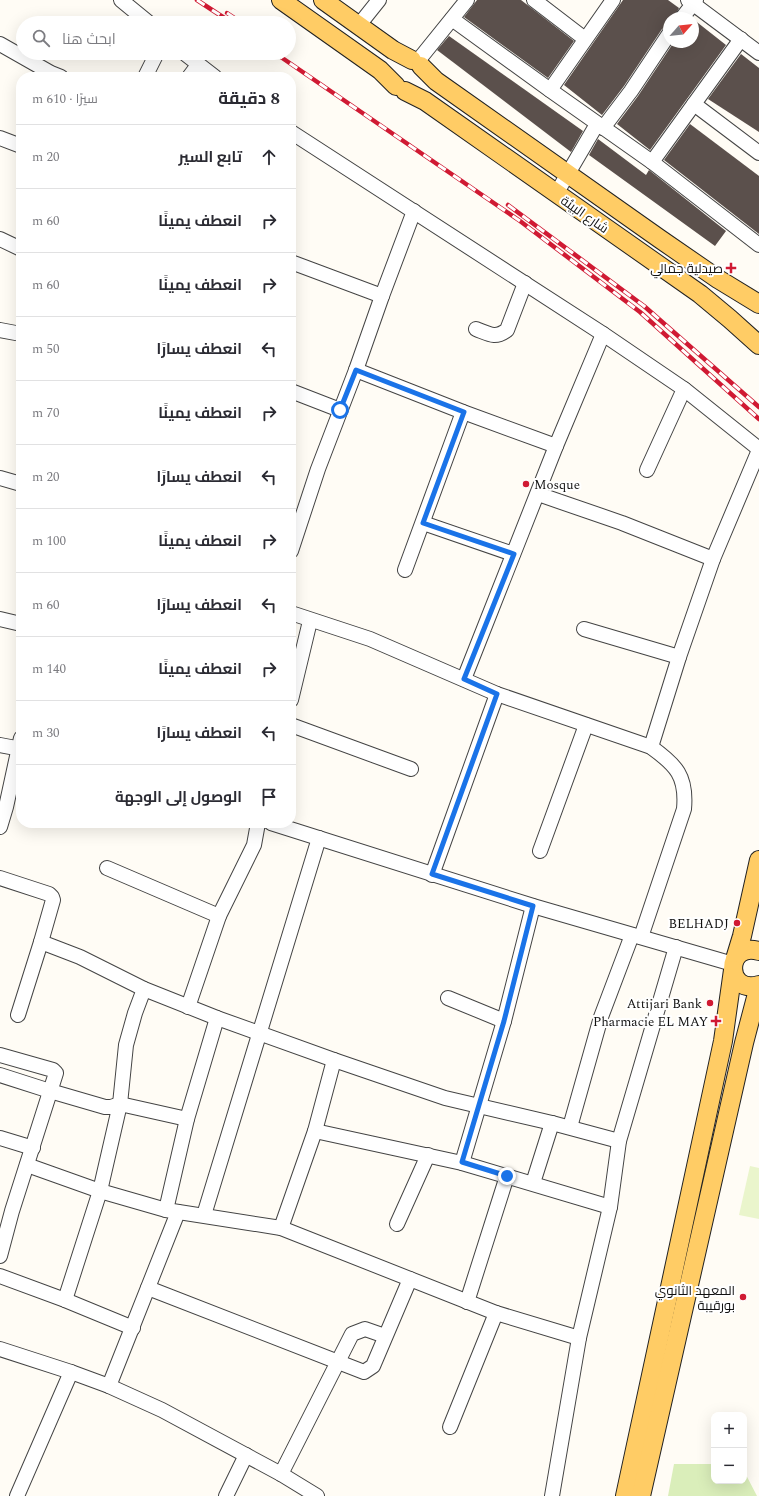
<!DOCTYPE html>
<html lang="ar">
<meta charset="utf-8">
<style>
body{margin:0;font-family:Spectral,Cairo,serif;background:#f7f7f7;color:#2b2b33;direction:rtl}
.controls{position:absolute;right:12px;bottom:12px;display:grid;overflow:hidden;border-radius:8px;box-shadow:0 4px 16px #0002}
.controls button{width:36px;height:36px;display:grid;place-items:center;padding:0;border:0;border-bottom:1px solid #e1e1e2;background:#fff;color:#2b2b33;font:20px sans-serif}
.compass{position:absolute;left:663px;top:12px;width:36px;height:36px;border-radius:50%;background:#fff;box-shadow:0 4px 16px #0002;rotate:63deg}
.stop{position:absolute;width:12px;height:12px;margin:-9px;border:3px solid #1a73e8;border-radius:50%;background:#fff}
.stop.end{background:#1a73e8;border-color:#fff;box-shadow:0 1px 4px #0008}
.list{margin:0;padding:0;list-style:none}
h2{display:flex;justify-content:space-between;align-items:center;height:52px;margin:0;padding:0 16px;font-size:17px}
h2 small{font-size:13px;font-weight:400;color:#7c7c81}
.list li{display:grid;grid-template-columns:26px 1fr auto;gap:12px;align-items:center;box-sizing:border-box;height:64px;padding:0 16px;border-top:1px solid #e1e1e2}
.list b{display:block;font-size:15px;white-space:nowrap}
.list em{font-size:13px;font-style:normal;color:#7c7c81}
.icon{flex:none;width:22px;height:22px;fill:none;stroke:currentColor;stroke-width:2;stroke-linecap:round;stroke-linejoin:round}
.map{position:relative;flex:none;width:759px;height:1496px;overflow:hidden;direction:ltr}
.search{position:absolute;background:#fff;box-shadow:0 4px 16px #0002;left:16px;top:16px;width:280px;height:44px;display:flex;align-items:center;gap:10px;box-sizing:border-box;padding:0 14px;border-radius:22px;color:#7c7c81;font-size:15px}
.panel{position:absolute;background:#fff;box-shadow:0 4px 16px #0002;left:16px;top:72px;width:280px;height:756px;border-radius:16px;direction:rtl}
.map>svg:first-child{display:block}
.green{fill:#daeeba}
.pitch{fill:#eaf5cc}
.building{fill:#5b504c}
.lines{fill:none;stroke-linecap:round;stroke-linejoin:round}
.minor-casing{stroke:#444;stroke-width:16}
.major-casing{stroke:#222;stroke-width:20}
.minor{stroke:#fff;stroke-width:14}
.major{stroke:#ffcc65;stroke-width:18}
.rail-casing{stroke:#d01a33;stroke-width:4.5}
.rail{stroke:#fff;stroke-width:3;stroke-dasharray:9;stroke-linecap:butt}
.route{stroke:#1a73e8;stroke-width:5}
.poi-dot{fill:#d01a33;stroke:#fff;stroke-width:1.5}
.labels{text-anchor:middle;stroke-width:4;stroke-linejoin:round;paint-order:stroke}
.street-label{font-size:13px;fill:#111;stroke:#fff}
.poi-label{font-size:13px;fill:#111;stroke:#fff;text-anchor:end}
</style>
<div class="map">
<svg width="759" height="1496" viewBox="0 0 759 1496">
<rect width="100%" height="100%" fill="#fffcf5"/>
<!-- green -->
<polygon class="green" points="674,1464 714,1464 714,1481 744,1481 744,1471 757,1496 668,1496"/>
<!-- pitch -->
<polygon class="pitch" points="750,1166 759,1168 759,1219 739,1215"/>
<!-- building -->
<g class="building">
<polygon points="477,0 521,0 574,41 548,78 464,17"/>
<polygon points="623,0 668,0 679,8 674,18 669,18 669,26 662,29 624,86 602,115 564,85"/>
<polygon points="693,19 726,45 650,150 617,124 638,96 674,42 693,42"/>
<polygon points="449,36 583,131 571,152 437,50"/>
<polygon points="741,54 759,68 759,132 708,99"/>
<polygon points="690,124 759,176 759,234 664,160"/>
<polygon points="598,139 646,175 649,170 726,231 715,246 589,155"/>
</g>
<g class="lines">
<defs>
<g id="minor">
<polyline points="121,0 149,23"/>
<polyline points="534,0 585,39"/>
<polyline points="688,0 759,53"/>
<polyline points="682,18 696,0"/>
<polyline points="452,19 550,90 652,162 759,245"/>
<polyline points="359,25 379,0"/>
<polyline points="0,44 51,73 61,77"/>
<polyline points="184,53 215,77"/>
<polyline points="417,62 467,0"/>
<polyline points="145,77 157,53"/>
<polyline points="189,77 198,65"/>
<polyline points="550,90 613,0"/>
<polyline points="694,104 759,153"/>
<polyline points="603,128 631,91 669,34"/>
<polyline points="291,132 603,334 684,389 759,449"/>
<polyline points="0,138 21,146"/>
<polyline points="652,162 741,39"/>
<polyline points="556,194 597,124"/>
<polyline points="0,239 21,249"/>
<polyline points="291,262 382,296"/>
<path d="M476,329C489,334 495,339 507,330L525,283"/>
<polyline points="0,330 21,334"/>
<polyline points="356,370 463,412 556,446"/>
<polyline points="291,391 340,410"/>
<polyline points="647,470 684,389"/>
<polyline points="0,478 21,484"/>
<polyline points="538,494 622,523 713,559"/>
<polyline points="423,523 513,554"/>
<polyline points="291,551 318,469 356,370 382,296 414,211"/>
<polyline points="405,570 463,412"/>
<path d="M291,613L370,639L497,694L651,747C676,765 687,776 684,809L641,937"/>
<polyline points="0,619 21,624"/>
<polyline points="584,629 679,657"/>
<polyline points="464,679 556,446 603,334"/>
<polyline points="291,700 310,621"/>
<polyline points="291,725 411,769"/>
<polyline points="0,745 21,749"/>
<polyline points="651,747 679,657 713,559 759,450"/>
<polyline points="271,823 533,906 733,964"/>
<polyline points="0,827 6,807 21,738"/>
<polyline points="540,851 586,725"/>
<polyline points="107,868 219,916"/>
<polyline points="432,875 497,694"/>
<polyline points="0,878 49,894 52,897 53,900 41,942 80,957 144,989 217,1018 334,1060 445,1098 552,1123 619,1141"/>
<polyline points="448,998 504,1021"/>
<polyline points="188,1007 219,916 254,845 258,823"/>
<polyline points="18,1015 41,942"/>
<polyline points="0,1055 53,1070 56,1073 12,1211 0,1256"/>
<polyline points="0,1075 50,1091 105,1107 111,1107 120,1104 187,1119"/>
<polyline points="570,1127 601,1017 632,935"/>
<polyline points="315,1131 462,1163 610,1207"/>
<polyline points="0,1138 33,1148"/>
<polyline points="462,1163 504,1021 533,906"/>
<polyline points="27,1165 100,1191 166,1210 281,1228 496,1313 579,1338"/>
<polyline points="533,1183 552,1123"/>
<polyline points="166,1210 187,1119 217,1018"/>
<polyline points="204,1215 319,838"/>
<polyline points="397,1224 428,1155"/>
<polyline points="281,1228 315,1131 334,1060"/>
<polyline points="0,1276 65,1300 133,1328"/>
<polyline points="148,1288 364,1372 373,1366 410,1279"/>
<polyline points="65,1300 100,1191 120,1104 126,1045 135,1013 144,989"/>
<polyline points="467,1302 507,1176"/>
<polyline points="0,1349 71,1372 109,1386 162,1410 281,1474 317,1496"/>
<polyline points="109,1386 178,1212"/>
<polyline points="450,1427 496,1313"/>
<polyline points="281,1474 352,1334 365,1329 385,1336"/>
<polyline points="17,1496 71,1372"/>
<polyline points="226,1496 246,1455"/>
<polyline points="552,1496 579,1338 610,1207 619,1141 676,947"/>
</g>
<g id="major">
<polyline points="281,0 380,70 396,86"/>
<polyline points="323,0 393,50 412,60"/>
<polyline points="421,66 436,81 660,239 718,279 759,304"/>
<polyline points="405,91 425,101 700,294 730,319 759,345"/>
<path d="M759,951C725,941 724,995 759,985"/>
<polyline points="735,959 742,936 759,860"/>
<polyline points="625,1496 723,1041 733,970"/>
<polyline points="641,1496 744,1043 759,986"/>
</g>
</defs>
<!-- minor casing -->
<use href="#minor" class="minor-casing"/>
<!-- major casing -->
<use href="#major" class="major-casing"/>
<!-- minor -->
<use href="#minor" class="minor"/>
<!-- major -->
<use href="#major" class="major"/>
<defs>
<g id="rail">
<polyline points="197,0 232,23"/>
<polyline points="227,13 242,23"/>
<polyline points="275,53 520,221 640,312 759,419"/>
<polyline points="508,205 644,306 759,407"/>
</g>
</defs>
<!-- rail casing -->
<use href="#rail" class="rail-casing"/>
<!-- rail -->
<use href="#rail" class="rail"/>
</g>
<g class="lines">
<!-- route -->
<polyline class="route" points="340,410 356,370 464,412 423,523 514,554 464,679 497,694 432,874 533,906 504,1021 462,1162 507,1176"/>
</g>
<!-- markers -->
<g class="poi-dot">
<path d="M729 262h4v4h4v4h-4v4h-4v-4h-4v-4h4z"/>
<circle cx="526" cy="484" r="4"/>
<circle cx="737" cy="923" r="4"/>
<circle cx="710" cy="1003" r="4"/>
<path d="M714 1015h4v4h4v4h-4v4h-4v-4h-4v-4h4z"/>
<circle cx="743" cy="1297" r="4"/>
</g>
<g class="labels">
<!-- street labels -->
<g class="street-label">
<text transform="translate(585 214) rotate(35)" y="5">شارع البيئة</text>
</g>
<!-- poi labels -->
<g class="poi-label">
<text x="723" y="273">صيدلية جمالي</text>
<text x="534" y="489" text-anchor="start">Mosque</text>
<text x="729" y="928">BELHADJ</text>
<text x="702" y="1008">Attijari Bank</text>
<text x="708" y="1026">Pharmacie EL MAY</text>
<text x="735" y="1295">المعهد الثانوي<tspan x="735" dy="15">بورقيبة</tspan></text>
</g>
</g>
</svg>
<div class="controls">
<button>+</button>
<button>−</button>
</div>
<svg class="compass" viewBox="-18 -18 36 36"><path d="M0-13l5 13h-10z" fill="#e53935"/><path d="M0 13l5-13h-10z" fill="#7c7c81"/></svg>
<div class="stop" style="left:340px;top:410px"></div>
<div class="stop end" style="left:507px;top:1176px"></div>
<div class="search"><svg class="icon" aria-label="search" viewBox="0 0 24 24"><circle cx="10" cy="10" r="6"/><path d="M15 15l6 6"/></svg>ابحث هنا</div>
<section class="panel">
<h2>8 دقيقة<small>سيرًا · 610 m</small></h2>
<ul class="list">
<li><svg class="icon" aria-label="ahead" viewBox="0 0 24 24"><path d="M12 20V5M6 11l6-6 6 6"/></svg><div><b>تابع السير</b></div><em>20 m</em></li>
<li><svg class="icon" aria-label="right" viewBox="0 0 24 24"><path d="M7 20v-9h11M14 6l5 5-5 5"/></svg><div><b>انعطف يمينًا</b></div><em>60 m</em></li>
<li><svg class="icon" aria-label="right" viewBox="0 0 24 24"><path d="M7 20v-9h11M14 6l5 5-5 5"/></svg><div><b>انعطف يمينًا</b></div><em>60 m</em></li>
<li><svg class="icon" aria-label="left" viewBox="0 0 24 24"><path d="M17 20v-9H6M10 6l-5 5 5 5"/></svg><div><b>انعطف يسارًا</b></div><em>50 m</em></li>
<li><svg class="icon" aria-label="right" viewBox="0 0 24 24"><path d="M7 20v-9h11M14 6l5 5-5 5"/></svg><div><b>انعطف يمينًا</b></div><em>70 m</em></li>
<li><svg class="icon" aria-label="left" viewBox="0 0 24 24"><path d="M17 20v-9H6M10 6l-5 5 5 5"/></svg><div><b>انعطف يسارًا</b></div><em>20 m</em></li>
<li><svg class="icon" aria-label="right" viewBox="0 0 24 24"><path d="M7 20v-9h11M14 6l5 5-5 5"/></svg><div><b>انعطف يمينًا</b></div><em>100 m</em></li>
<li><svg class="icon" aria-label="left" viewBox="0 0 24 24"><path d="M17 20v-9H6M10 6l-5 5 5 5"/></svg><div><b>انعطف يسارًا</b></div><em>60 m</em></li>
<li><svg class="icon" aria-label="right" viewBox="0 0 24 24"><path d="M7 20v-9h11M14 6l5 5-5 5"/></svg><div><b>انعطف يمينًا</b></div><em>140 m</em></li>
<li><svg class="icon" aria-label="left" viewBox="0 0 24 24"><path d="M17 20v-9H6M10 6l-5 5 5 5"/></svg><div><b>انعطف يسارًا</b></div><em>30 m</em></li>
<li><svg class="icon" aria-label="arrive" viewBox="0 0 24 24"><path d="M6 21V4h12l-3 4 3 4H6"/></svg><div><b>الوصول إلى الوجهة</b></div></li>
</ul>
</section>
</div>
